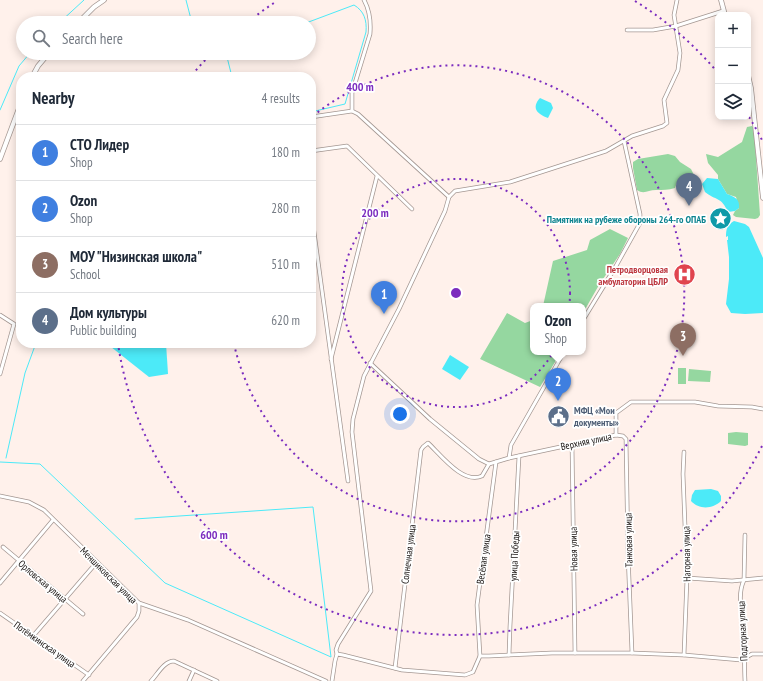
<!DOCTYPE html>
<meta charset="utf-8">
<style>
body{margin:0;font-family:"PT Sans Narrow",sans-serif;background:#f2f2f3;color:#1f2937}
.controls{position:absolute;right:12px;top:12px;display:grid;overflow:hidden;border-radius:8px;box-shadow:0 2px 10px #0003}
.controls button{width:36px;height:36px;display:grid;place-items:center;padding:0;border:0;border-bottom:1px solid #e0e1e3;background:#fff;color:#1f2937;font:20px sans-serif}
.you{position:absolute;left:400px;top:414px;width:14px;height:14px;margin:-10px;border:3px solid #fff;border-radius:50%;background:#1a73e8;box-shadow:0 0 0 6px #1a73e833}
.badge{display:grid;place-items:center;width:26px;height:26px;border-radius:50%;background:#db2777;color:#fff;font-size:13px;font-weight:700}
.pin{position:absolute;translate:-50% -33px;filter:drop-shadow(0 1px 2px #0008)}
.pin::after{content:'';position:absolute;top:21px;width:14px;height:12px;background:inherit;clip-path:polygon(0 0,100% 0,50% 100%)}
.popup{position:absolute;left:530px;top:303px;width:56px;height:52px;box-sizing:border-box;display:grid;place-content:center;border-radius:8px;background:#fff;filter:drop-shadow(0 1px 3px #0005);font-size:13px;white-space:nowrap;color:#747a83}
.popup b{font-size:15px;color:#1f2937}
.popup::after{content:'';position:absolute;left:50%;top:100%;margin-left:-8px;border:8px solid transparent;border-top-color:#fff}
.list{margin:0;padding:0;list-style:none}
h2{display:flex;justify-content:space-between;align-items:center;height:52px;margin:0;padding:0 16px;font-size:17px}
h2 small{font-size:13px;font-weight:400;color:#747a83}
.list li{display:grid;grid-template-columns:26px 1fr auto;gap:12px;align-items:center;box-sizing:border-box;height:56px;padding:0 16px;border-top:1px solid #e0e1e3}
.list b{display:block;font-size:15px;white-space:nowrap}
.list p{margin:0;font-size:13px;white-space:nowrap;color:#747a83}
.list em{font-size:13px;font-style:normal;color:#747a83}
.icon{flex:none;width:22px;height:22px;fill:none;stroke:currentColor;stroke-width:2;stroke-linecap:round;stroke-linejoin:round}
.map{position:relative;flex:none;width:763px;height:681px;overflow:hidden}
.search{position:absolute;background:#fff;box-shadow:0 2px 10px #0003;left:16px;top:16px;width:300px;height:44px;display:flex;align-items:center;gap:10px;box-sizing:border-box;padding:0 14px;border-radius:22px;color:#747a83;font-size:15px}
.panel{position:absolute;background:#fff;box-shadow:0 2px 10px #0003;left:16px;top:72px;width:300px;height:276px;border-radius:16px}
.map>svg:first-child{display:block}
.green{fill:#95d7a0}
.water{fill:#4ceaf8}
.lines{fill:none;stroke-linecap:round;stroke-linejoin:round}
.stream{stroke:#4ceaf8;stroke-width:1}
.minor-casing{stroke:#a49792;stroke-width:4.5}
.tertiary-casing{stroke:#a49792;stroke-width:5.5}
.minor{stroke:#fff;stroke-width:3}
.tertiary{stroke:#fff;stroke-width:4}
.ring{fill:none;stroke:#7b2cbf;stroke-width:2;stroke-dasharray:2 4}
.labels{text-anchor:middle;stroke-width:3.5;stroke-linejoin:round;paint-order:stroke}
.culture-label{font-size:10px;font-weight:bold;fill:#0d838f;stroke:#fff;text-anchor:end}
.health-label{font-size:10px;font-weight:bold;fill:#be3a42;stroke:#fff;text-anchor:end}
.service-label{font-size:10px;font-weight:bold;fill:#4e5e75;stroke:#fff;text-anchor:start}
.street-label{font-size:10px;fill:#16110f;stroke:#fff}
.centre{fill:#7b2cbf;stroke:#fff;stroke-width:2}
.ring-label{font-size:12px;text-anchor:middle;font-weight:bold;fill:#7b2cbf;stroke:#fff;stroke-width:3.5;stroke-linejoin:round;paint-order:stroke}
</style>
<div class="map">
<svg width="763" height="681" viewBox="0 0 763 681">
<rect width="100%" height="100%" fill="#fff1eb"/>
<!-- green -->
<g class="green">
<polygon points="752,126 754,129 760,215 758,218 755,219 736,217 733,215 735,211 739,208 736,197 727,194 718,179 718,175 708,163 706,154 718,157 742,142 747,127"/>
<path d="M668,154L675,156L680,162L691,169L696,179L687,182H677L675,188C668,190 663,190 656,190C648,190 644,195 637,190L633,168V162L638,159Z"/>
<polygon points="610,229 628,238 620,254 599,285 583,313 583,306 543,306 553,261 587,250 590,240"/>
<polygon points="507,313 525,323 533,320 533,352 561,352 540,387 480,359"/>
<rect x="678" y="368" width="8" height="16"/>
<polygon points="689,369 711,371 710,382 688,381"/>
<polygon points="736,432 748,433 748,445 745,446 728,444 728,433"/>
</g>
<!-- water -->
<g class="water">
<path d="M540,98L551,103L553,108L548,118C537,114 531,108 540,98Z"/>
<path d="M707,178L718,179L727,194C735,197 740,199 739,208L735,211L728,212C721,196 716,201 705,192L702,184Z"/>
<path d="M734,221L745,224L749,227L763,258V313L745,314L731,313L726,304L729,279V257L727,240H728V236L726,237C726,229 727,225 734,221Z"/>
<polygon points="106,343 166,343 168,374 149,377"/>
<polygon points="450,355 469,367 460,380 442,369"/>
<path d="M711,489L718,491L721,496V501C713,509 699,510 691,501L692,495L695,490Z"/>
</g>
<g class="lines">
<!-- stream -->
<g class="stream">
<polyline points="186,0 192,23"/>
<polyline points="59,23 84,0"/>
<path d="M306,23L354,5C364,11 367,20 366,32L345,104L311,112"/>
<polyline points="226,53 232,77"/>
<polyline points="0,110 19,66 30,53"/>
<polyline points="6,458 25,373 36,343"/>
<polyline points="0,462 40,464 165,583 331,657 313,507 135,519"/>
</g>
<defs>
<g id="minor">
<path d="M364,0C370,11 371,22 370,34L352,93V111L358,114L449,197"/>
<polyline points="627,30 653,30 676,26 723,11"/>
<polyline points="311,117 352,111"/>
<polyline points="311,151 347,146 412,209"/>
<polyline points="311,210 348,481"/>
<polyline points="0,315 14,324 0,374"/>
<polyline points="583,320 616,266 640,223 640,214 624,141"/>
<polyline points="331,359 377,176"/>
<polyline points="370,363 430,419 479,459 489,464"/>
<polyline points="616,435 616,413 631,402 695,402 718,406 752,407 763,409"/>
<polyline points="572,444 575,653"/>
<polyline points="509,458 511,445 564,352"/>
<polyline points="0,496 29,502 44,510 139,603 139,611 137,617 83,681"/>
<path d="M745,535L744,580C737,595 742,611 744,627C745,645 744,663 745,681"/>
<polyline points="3,547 83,614"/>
<polyline points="687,578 732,581 763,578"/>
<polyline points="0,583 53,520"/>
<polyline points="139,603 188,620 326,681"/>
<polyline points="0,613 89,675"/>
<polyline points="33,636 97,562"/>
<polyline points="337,654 336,650 338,644 371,591 352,432 353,419 364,376 399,309 445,211 449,197 455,191 510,182 538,173 606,151 632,136 663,126 667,123 664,100 678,70 680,53 674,15 677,0"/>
<polyline points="509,655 510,626 519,456"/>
<polyline points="684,655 687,578 683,474 684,452"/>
<polyline points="480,656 477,605 496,462"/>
<path d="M395,668L421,450L423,447L428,443C440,454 463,485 482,476L489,464L509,458L616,435L623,436L626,439L628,554L632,653"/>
<path d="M151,681C157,675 164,661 174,661L217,681"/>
<polyline points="189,681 194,670"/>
<polyline points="332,681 335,661 337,654 343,655 402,670 465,675 473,672 480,656 489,656 552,653 632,653 684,655 741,660 752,654 763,654"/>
</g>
<g id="tertiary">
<polyline points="721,0 725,15"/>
<polyline points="78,23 94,7 104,0"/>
<polyline points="748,75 751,88 763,198"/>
<polyline points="32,77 38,66 49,53"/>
<polyline points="0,159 21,103"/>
</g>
</defs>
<!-- minor casing -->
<use href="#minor" class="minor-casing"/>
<!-- tertiary casing -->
<use href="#tertiary" class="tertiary-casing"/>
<!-- minor -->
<use href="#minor" class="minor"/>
<!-- tertiary -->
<use href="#tertiary" class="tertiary"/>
</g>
<!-- distance rings -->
<g class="ring">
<circle cx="456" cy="293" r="114"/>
<path d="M313 116A228 228 0 1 1 234 344"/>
<path d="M762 446A342 342 0 0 1 118 344M192 75A342 342 0 0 1 212 53M248 22A342 342 0 0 1 277 1M635 1A342 342 0 0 1 718 73M749 117A342 342 0 0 1 762 140"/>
</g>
<!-- icons -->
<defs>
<symbol id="sight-disc" viewBox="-11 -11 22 22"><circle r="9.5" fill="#0f9aa8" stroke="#fff"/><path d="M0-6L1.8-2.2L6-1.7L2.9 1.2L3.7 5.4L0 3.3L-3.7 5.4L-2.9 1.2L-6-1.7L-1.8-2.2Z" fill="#fff"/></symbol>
<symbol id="hospital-disc" viewBox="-11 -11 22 22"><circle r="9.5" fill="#e0444e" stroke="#fff"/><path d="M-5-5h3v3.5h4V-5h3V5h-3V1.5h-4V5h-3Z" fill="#fff"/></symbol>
<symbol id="civic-disc" viewBox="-11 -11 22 22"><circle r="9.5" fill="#5c6f8a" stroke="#fff"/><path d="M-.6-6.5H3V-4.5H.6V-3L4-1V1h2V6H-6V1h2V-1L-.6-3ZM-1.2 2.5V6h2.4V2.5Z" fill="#fff"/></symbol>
</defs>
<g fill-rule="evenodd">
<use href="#sight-disc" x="708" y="206" width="25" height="25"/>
<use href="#hospital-disc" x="672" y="262" width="25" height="25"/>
<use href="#civic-disc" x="546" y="404" width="25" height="25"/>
</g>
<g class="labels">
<!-- culture labels -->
<g class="culture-label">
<text x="706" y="223">Памятник на рубеже обороны 264-го ОПАБ</text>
</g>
<!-- health labels -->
<g class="health-label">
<text x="668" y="273">Петродворцовая<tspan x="668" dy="12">амбулатория ЦБЛР</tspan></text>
</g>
<!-- service labels -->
<g class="service-label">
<text x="574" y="414">МФЦ «Мои<tspan x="574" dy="12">документы»</tspan></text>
</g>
<!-- street labels -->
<g class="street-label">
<text transform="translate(586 441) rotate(-12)" y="4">Верхняя улица</text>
<text transform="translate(628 540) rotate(-91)" y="4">Танковая улица</text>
<text transform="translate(573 549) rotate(-91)" y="4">Новая улица</text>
<text transform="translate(408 554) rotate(-83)" y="4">Солнечная улица</text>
<text transform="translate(686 554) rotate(-91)" y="4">Нагорная улица</text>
<text transform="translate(514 556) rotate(-87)" y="4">улица Победы</text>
<text transform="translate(483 559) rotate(-82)" y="4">Весёлая улица</text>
<text transform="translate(109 575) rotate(45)" y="4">Меншиковская улица</text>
<text transform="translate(43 581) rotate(40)" y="4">Орловская улица</text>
<text transform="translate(742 631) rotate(-93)" y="4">Подгорная улица</text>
<text transform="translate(45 644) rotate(35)" y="4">Потёмкинская улица</text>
</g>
</g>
<circle cx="456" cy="293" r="6" class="centre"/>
<g class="ring-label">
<text x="360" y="91">400 m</text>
<text x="375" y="217">200 m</text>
<text x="214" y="539">600 m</text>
</g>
</svg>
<div class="controls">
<button>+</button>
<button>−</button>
<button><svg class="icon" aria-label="layers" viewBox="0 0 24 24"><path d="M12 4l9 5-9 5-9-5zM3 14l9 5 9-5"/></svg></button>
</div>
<div class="you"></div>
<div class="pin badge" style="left:384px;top:314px;background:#3f7fe0">1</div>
<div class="pin badge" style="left:558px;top:401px;background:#3f7fe0">2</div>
<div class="popup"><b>Ozon</b>Shop</div>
<div class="pin badge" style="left:683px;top:356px;background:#8d6e63">3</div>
<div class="pin badge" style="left:689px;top:206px;background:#5c6f8a">4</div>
<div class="search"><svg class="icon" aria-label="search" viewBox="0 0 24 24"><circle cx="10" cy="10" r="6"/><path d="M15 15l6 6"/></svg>Search here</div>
<section class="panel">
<h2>Nearby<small>4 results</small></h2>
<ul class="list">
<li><span class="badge" style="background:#3f7fe0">1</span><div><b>СТО Лидер</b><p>Shop</p></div><em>180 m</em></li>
<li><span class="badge" style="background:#3f7fe0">2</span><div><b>Ozon</b><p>Shop</p></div><em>280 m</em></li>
<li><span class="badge" style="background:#8d6e63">3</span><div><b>МОУ &quot;Низинская школа&quot;</b><p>School</p></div><em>510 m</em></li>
<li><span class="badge" style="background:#5c6f8a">4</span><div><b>Дом культуры</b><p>Public building</p></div><em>620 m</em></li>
</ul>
</section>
</div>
